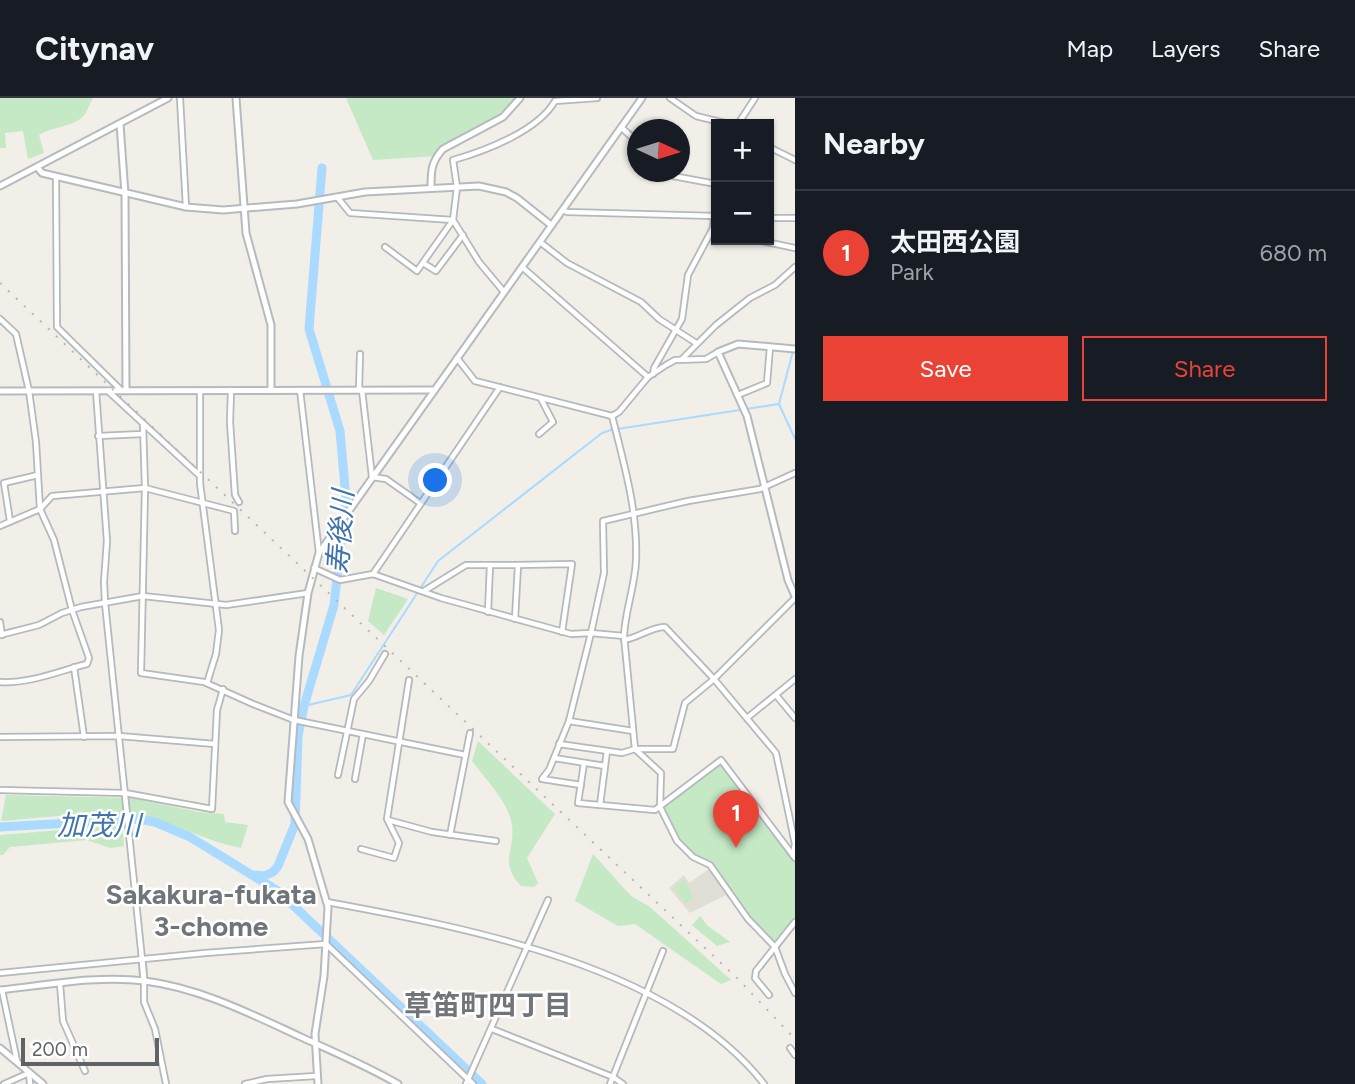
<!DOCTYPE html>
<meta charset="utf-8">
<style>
body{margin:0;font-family:Figtree,"Noto Sans JP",sans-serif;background:#242831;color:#f1f3f6}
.controls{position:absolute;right:21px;top:21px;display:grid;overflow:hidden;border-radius:0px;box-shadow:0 2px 5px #0004}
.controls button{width:63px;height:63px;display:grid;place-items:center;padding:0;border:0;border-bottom:2px solid #363941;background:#171b24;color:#f1f3f6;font:35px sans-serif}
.compass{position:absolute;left:627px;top:21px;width:63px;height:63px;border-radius:50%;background:#171b24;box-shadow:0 2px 5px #0004;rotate:94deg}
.scale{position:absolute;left:21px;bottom:18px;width:138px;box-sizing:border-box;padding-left:7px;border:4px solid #5f6368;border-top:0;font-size:19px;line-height:24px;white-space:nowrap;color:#5f6368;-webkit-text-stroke:5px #fff;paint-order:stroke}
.you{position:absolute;left:436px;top:383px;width:24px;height:24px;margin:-18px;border:5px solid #fff;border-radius:50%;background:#1a73e8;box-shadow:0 0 0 10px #1a73e833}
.badge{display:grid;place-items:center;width:46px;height:46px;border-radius:50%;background:#ea4335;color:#fff;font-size:23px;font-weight:700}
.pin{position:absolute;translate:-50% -58px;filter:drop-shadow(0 2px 4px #0008)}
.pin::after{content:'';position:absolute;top:37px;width:24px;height:21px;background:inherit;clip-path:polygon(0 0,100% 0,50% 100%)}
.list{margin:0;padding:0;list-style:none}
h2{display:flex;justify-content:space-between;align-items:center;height:91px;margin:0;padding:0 28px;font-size:30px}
h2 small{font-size:23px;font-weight:400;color:#9ea1a6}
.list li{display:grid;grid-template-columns:46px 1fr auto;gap:21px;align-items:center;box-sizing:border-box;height:126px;padding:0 28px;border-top:2px solid #363941}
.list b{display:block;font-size:26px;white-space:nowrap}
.list p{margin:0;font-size:23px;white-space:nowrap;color:#9ea1a6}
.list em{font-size:23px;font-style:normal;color:#9ea1a6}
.actions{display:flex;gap:14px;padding:21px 28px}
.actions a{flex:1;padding:16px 0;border:2px solid #ea4335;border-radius:0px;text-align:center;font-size:24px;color:#ea4335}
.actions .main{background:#ea4335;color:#fff}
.map{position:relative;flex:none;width:795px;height:986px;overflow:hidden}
header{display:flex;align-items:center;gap:42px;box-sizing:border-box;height:98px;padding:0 35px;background:#171b24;border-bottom:2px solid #363941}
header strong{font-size:33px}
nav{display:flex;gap:38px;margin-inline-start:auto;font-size:24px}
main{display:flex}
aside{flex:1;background:#171b24}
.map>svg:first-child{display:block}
.education{fill:#e1ded6}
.green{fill:#c5e8c5}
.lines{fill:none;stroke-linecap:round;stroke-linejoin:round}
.stream{stroke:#aadaff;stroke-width:2}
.river{stroke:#aadaff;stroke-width:9}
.street-casing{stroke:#b5b8bc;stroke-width:8}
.secondary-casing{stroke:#b6babf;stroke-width:9}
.street{stroke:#fff;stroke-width:4.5}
.secondary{stroke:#fff;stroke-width:5}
.rail{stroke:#b6b7b8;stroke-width:2;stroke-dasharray:2 9;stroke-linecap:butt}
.labels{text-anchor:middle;stroke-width:5;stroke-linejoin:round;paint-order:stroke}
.water-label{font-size:28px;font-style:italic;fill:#4174aa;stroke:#fff}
.neighbourhood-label{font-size:28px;font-weight:bold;fill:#70757a;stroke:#fff}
</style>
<header>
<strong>Citynav</strong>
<nav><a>Map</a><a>Layers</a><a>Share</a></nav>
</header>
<main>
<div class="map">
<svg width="795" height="986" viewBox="0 0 795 986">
<rect width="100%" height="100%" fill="#f1efe8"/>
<!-- education -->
<polygon class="education" points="709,771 726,797 690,815 669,790 684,777 689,785"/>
<!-- green -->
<g class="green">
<path d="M0,0H93C90,5 88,11 85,16C76,29 53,28 39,37L44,55L28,61L23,33L5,35L6,50H0Z"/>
<polygon points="346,0 514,0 503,19 437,58 373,62"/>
<polygon points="376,490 408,501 384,537 368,523"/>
<path d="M478,643L555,716L527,760L538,785L534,789L521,788C497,763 518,750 511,722C505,700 485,681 472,663Z"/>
<polygon points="721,662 795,760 795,824 775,849 748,821 710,768 693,759 677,743 660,709"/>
<path d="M6,697L132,700L199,714L224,716L225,724L248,727L241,750C208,744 180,727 148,720C105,710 45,720 1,723Z"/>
<polygon points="122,727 124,748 110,750 87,742 10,749 3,757 0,757 0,737"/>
<polygon points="593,756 631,798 650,809 731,882 721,886 635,826 618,828 575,803"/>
<polygon points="684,781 694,800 686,805 673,790"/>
<polygon points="700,818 708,828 730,844 717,848 692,827"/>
</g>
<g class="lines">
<!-- stream -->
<g class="stream">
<polyline points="793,253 779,306 795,341"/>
<polyline points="304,608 351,597 438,463 602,335 611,332 779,306"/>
</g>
<!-- river -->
<g class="river">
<polyline points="0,729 139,721 155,724 190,739 278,793 482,986"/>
<polyline points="255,777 264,778 273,774 278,768 295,726 298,638 304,608 334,507 346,401 340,333 309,231 322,70"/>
</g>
<defs>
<g id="street">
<polyline points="180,0 186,109"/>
<polyline points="670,0 696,18 729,26"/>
<polyline points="738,26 755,0"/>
<polyline points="621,29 638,45"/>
<polyline points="769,49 795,62"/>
<polyline points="668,74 673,78 716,86"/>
<polyline points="56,79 57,229 121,292"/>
<polyline points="337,99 350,115 453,122 479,164 504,194"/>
<polyline points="563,112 567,114 715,118"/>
<polyline points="769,120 795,120"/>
<polyline points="757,142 795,150"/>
<polyline points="540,144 567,165 641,204 659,221 696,245"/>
<path d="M385,149L417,173L453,122L457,89L453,62C485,53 538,33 555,3L597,0"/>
<polyline points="423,165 436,173 463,137"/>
<polyline points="522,169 648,279"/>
<path d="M0,221L16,236L29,293L36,344L40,411L54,442L72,512L89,560L87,566C59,573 29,586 0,584"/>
<path d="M457,260L475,283L612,318C624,366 638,413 636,463C635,488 625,513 624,538L635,651L661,675L660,709L677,743L693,759L710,767L748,821L775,849L785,876L795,895"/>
<polyline points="682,261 716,227 750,200 775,187 795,169"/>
<polyline points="653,276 654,270 682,221 688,177 713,130 716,103"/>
<polyline points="231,292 230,324 235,397 239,404"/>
<polyline points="300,292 319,455"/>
<polyline points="359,292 360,256"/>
<polyline points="362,292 372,379 386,381 420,405"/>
<polyline points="96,293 107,443 104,484 105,505 142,861"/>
<polyline points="108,293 199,377"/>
<polyline points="200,293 200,385 219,532 216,556 207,585"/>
<polyline points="738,297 767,285 770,249"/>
<polyline points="612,318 619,314 648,279 666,267 675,262 706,261 718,254"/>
<polyline points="143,326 145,390 141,575 204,584 253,606 294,622 465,657"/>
<polyline points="539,336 553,324 541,301"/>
<polyline points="98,338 143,336"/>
<polyline points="10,423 4,385 38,377"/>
<polyline points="0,428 40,411 52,398 145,390 234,413 235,433"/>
<polyline points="490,467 518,467"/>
<polyline points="314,470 340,482 373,476 441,500 571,536 591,535 624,538"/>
<polyline points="373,476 500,289"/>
<polyline points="424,493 466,467 490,467 488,514"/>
<polyline points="515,521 518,467 572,466 562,534"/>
<polyline points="0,524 2,537"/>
<polyline points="0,537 39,527 62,515 81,509 143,498 226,507 308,495"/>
<path d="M624,542C638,540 653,528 665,529L714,581L776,655L795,746L793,757"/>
<polyline points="74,569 84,639"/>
<polyline points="776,597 795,620"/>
<polyline points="747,620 795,581"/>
<polyline points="569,623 633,633"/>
<polyline points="0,639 119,638 215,646"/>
<polyline points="559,646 622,655 635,651 673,651 685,605 714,581 795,500"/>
<polyline points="554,660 605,668"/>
<polyline points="584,665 578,705 655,712 721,662 795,760"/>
<polyline points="338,677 354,601 369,583 385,556"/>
<polyline points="355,681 363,636"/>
<polyline points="581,687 542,681 549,672 569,623 591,535 604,475 603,423 688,403 760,391 795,375"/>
<polyline points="0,692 125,695 212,711 217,612 223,591"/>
<polyline points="600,707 607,653"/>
<polyline points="388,722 432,734 496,743"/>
<polyline points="450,737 470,635"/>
<polyline points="361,751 394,760 399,745 387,721 409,582"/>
<path d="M327,804C468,830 672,868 764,986"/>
<polyline points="0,875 205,855 326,846 473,986"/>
<polyline points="144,883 144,904 155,931 166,986"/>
<polyline points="60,886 63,923 85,973"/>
<polyline points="2,892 17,963"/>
<polyline points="769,897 755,880 756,873 795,824"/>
<polyline points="492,931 613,979 623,986"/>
<polyline points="790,950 795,957"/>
<polyline points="4,986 29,975 30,986"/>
<polyline points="245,986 267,981 316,978"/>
<polyline points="466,986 548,802"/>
<polyline points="610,986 663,853"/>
</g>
<g id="secondary">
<polyline points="236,0 246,135 271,227 271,292"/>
<polyline points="120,26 125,96 126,292"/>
<polyline points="37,69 42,75 186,109 223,112 297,106 365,94 479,88 506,94 517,100 551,127"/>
<polyline points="0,88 168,0"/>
<path d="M431,90C431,73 431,64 443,51L503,19L520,0"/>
<polyline points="795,251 738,246 718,254 747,318 788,482 795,498"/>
<polyline points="0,293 433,292"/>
<polyline points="142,861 144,883"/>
<path d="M0,892C47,887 98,877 145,883C200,890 251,916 301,939C334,954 367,968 398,986"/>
<polyline points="0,950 43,986"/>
<polyline points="318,986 315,936 324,878 328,809 308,741 288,704 299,558 308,495 319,455 642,0"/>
</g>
</defs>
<!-- street casing -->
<use href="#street" class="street-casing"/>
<!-- secondary casing -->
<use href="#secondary" class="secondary-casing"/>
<!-- street -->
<use href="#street" class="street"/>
<!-- secondary -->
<use href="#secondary" class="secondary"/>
<!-- rail -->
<polyline class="rail" points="0,185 740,883 795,941"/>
</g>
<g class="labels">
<!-- water labels -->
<g class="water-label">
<text transform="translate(340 434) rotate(-86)" y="10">寿後川</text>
<text x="99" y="737">加茂川</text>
</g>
<!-- neighbourhood labels -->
<g class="neighbourhood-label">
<text x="211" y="806">Sakakura-fukata<tspan x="211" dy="32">3-chome</tspan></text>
<text x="488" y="917">草笛町四丁目</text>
</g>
</g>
</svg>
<div class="controls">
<button>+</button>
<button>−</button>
</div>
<svg class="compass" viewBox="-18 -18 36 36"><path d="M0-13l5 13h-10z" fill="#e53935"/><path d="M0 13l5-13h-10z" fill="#9ea1a6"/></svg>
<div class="scale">200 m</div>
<div class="you"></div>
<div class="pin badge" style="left:736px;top:750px">1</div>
</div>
<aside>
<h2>Nearby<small></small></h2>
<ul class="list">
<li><span class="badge">1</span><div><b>太田西公園</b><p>Park</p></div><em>680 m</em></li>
</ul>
<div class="actions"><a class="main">Save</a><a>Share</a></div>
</aside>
</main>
